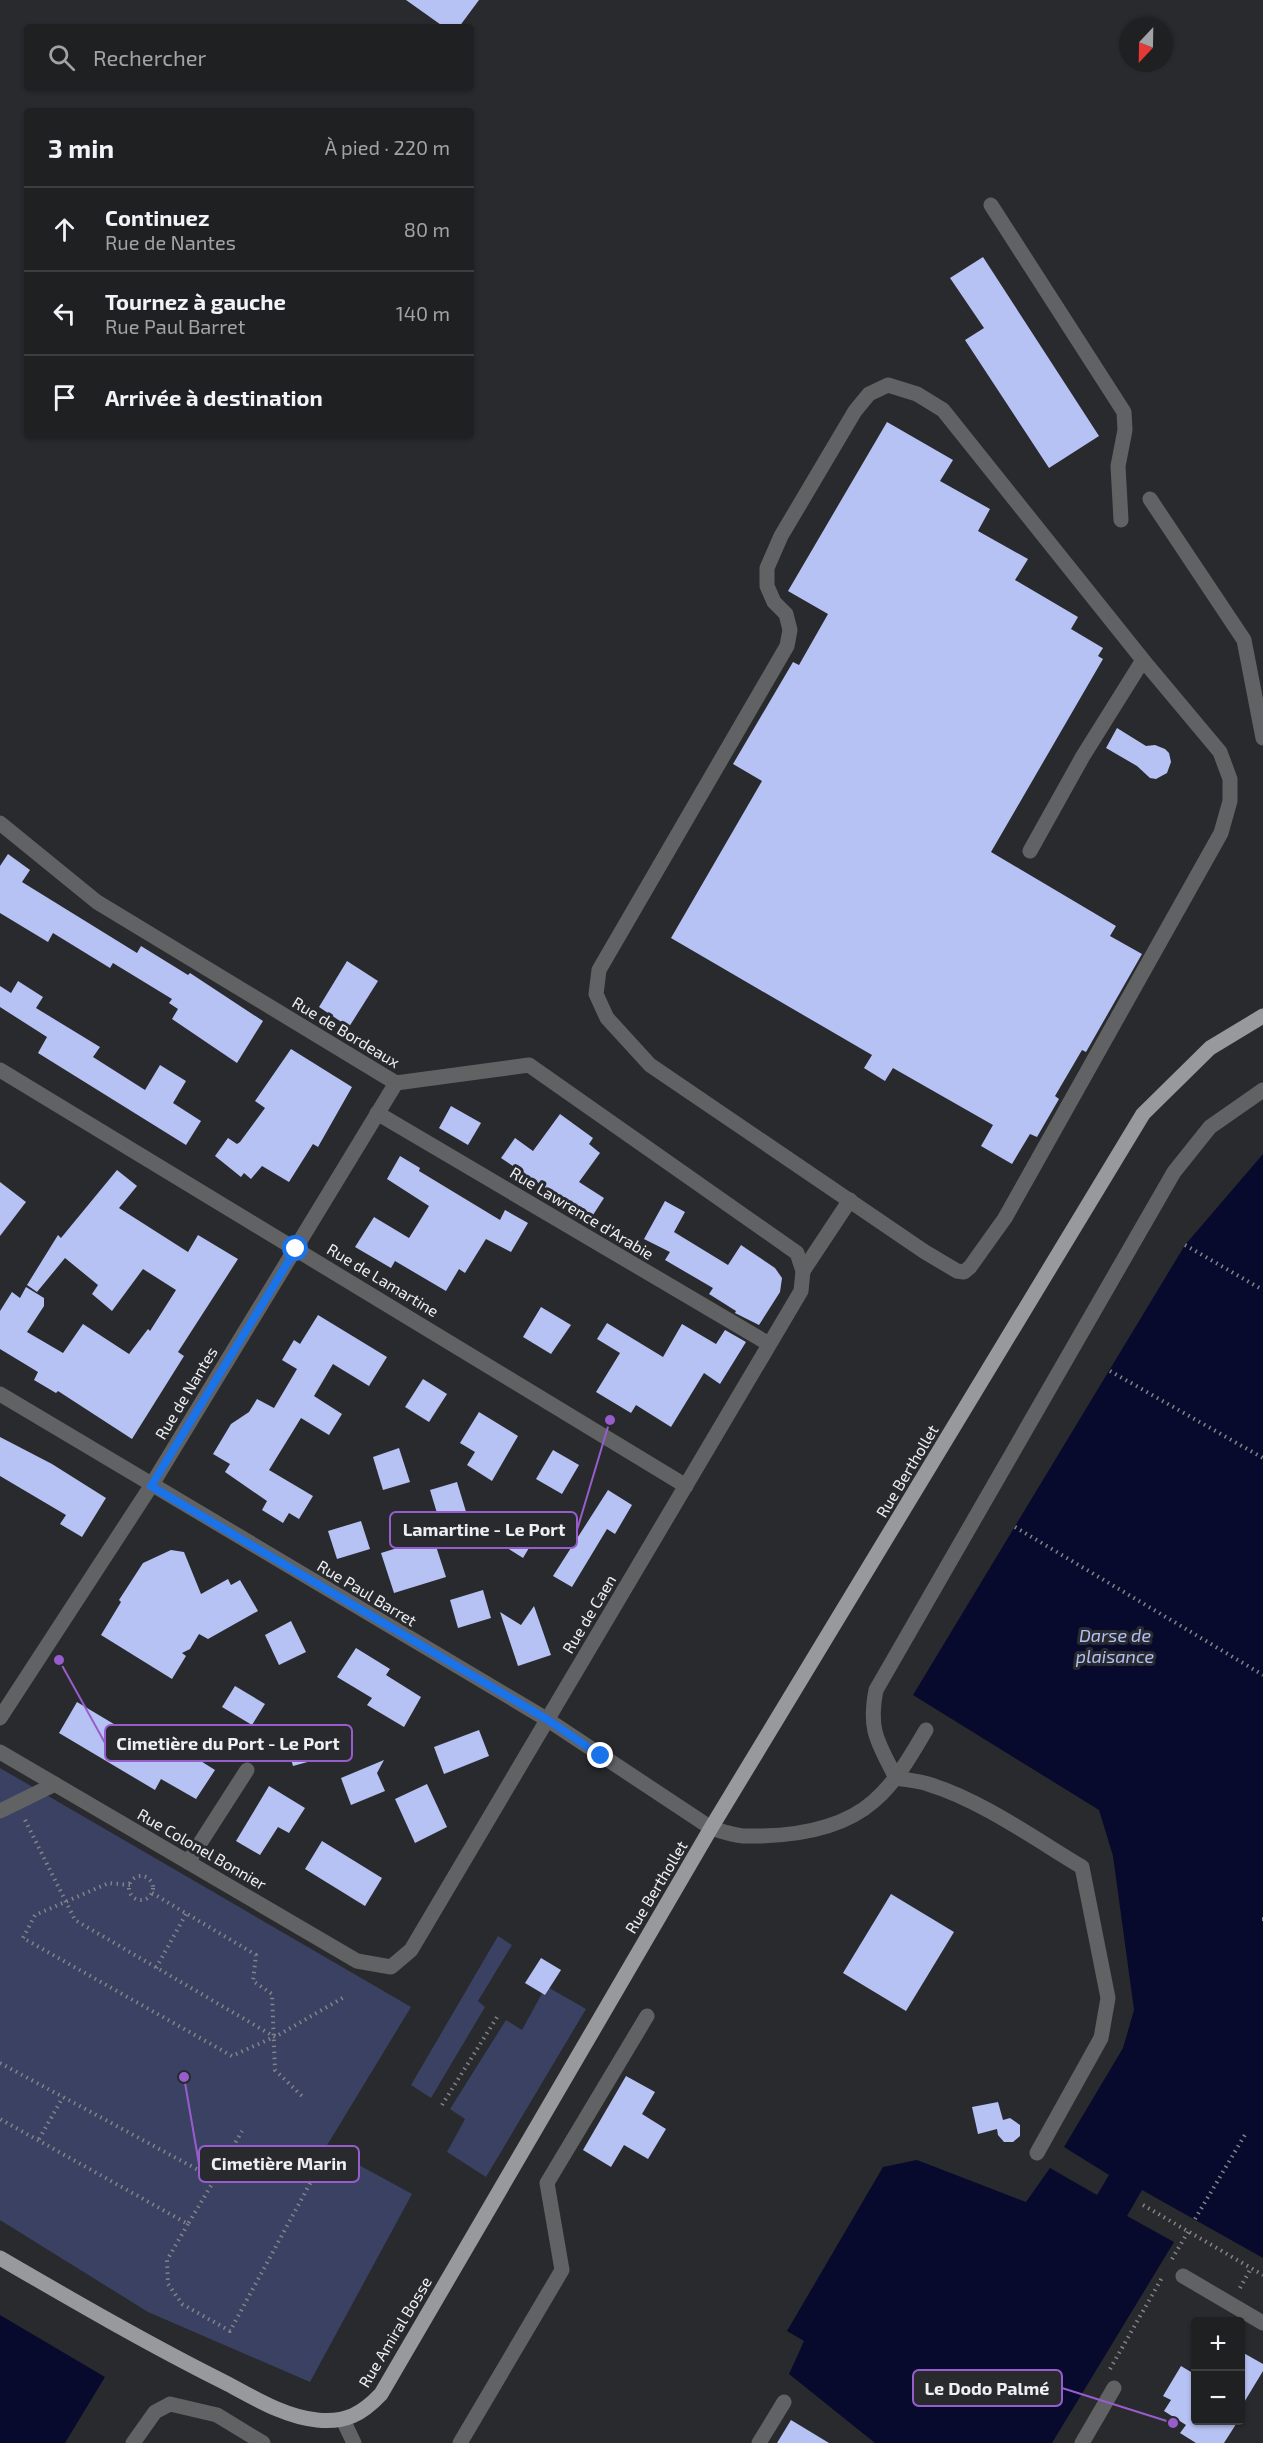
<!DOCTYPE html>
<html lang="fr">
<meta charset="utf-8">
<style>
body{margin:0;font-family:"Exo 2",sans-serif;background:#27282a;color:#f1f3f6}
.controls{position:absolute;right:18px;bottom:18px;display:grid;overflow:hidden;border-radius:6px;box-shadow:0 2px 4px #0004}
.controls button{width:54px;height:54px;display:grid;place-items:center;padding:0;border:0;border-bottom:2px solid #3c3e40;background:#1f2022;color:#f1f3f6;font:30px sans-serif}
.compass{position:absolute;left:1119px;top:18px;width:54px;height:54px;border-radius:50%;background:#1f2022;box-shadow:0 2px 4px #0004;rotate:202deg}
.stop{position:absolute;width:18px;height:18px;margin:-14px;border:4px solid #1a73e8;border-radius:50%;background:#fff}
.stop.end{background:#1a73e8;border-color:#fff;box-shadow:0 2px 6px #0008}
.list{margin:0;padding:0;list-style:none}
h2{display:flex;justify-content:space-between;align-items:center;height:78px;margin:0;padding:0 24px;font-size:26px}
h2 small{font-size:20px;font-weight:400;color:#a1a3a5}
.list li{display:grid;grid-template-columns:39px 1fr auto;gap:18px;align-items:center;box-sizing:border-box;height:84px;padding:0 24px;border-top:2px solid #3c3e40}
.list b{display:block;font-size:22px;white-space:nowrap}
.list p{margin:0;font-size:20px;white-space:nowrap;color:#a1a3a5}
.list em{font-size:20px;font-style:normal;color:#a1a3a5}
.icon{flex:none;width:33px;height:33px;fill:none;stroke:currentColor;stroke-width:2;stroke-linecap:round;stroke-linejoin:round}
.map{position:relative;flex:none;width:1263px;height:2443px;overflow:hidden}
.search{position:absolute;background:#1f2022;box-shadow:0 2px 4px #0004;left:24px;top:24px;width:450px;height:66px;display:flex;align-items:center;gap:15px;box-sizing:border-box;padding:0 21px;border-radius:6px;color:#a1a3a5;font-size:22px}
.panel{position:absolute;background:#1f2022;box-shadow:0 2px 4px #0004;left:24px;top:108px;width:450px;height:330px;border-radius:6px}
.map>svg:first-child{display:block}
.green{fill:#3a4162}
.water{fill:#080a2d}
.building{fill:#b6c2f3}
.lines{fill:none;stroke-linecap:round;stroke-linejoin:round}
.path{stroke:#838488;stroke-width:4;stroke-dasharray:1.5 4.5;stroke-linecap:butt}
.minor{stroke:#616264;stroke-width:15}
.major{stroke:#97999d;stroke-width:15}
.route{stroke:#1a73e8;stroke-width:8}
.labels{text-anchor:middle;stroke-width:6;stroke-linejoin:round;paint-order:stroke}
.street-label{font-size:16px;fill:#eeeff2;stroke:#292a2e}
.water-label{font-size:18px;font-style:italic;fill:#b2c0f7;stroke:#292a2e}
.leader{fill:none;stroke:#985dcc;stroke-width:2}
.callout-dot{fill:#985dcc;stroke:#292a2e;stroke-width:2}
.callout{fill:#292a2e;stroke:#985dcc;stroke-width:2}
.callout-label{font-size:18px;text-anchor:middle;font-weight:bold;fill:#eeeff2}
</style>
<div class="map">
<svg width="1263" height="2443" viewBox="0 0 1263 2443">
<rect width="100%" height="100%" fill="#292a2e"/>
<!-- green -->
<g class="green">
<polygon points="0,1768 411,2007 326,2147 412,2194 310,2382 148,2312 0,2220"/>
<polygon points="498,1936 512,1945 478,2001 485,2007 431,2098 411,2085"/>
<polygon points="546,1986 586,2009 486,2177 447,2152 465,2119 450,2109 506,2020 522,2030"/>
</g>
<!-- water -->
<g class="water">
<polygon points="1263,1154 1263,2258 1142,2190 1127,2216 1174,2242 1052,2443 875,2443 789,2374 804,2341 787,2331 883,2167 917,2160 1026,2202 1050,2168 1097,2195 1109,2175 1064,2147 1123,2048 1134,2010 1113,1856 1099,1810 913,1695 1185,1245"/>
<polygon points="0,2315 105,2377 65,2443 0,2443"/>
</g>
<!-- building -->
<g class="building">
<polygon points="406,0 479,0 459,27 444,27"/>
<polygon points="983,257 1099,436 1049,468 965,340 984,328 950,278"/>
<polygon points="887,422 953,460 940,481 990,509 978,531 1028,559 1015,580 1078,617 1071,629 1103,648 1098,656 1103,659 991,852 1116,926 1110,936 1142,954 1086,1052 1082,1050 1055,1096 1059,1099 1037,1137 1030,1134 1012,1164 981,1146 993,1125 893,1068 885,1081 864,1068 872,1055 671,938 762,781 733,764 793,662 799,665 828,614 788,591"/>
<polygon points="1117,728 1146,746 1155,745 1165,749 1169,753 1171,762 1167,773 1156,779 1150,778 1137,766 1106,748"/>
<polygon points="8,854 30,870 22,882 137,953 141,946 188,975 190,973 263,1021 237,1063 172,1019 178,1009 169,1003 172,999 113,963 110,968 53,933 48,942 0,913 0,866"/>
<polygon points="347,961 378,981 349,1027 319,1007"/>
<polygon points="18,981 43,997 36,1008 100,1047 93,1057 145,1090 160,1065 186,1081 173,1103 201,1121 186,1145 38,1053 47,1037 0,1007 0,986 11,993"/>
<polygon points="291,1049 352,1087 318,1147 313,1144 289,1182 262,1166 251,1179 244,1173 241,1177 215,1156 228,1138 237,1144 240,1142 265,1108 255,1101"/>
<polygon points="451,1106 481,1123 468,1145 439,1128"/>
<polygon points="560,1114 593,1138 589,1144 600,1153 579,1182 604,1198 591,1218 501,1158 515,1138 533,1151"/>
<polygon points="400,1156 420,1168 419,1171 500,1220 505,1210 528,1223 511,1252 486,1239 465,1273 459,1269 446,1291 395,1261 391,1268 355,1247 374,1217 409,1238 429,1206 387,1179"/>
<polygon points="117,1170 137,1186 119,1208 188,1252 198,1235 238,1259 178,1352 184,1356 132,1439 58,1391 56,1393 34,1380 38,1372 0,1349 0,1311 12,1292 20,1298 26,1287 44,1298 44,1306 27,1332 63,1353 83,1324 129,1354 148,1329 150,1331 176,1290 143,1269 112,1311 92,1294 98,1285 65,1258 37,1292 27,1285 58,1235 61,1238"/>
<polygon points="0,1182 26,1202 0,1236"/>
<polygon points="665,1201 685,1212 674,1232 728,1265 741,1245 775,1268 782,1278 780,1292 759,1325 735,1313 736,1311 709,1294 713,1288 665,1260 670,1252 644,1239"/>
<polygon points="541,1307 571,1325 551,1354 523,1337"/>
<polygon points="318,1315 387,1357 369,1386 333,1364 314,1396 342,1414 329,1435 301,1418 269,1470 313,1496 299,1519 289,1513 283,1523 262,1510 267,1501 225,1472 230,1464 213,1454 231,1424 249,1412 257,1399 274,1408 297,1369 282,1360 294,1340 300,1344"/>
<polygon points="607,1323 663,1357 682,1324 716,1344 725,1330 746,1342 720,1384 704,1373 671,1427 636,1405 631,1413 596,1392 620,1353 597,1339"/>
<polygon points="423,1379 447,1394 429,1422 405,1407"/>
<polygon points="479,1412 518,1436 492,1481 467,1465 475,1452 460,1443"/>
<polygon points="0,1437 52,1464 106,1498 82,1537 60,1524 66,1515 0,1476"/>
<polygon points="399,1448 410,1482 383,1490 373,1457"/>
<polygon points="553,1450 579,1465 562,1494 536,1479"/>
<polygon points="457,1482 467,1515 440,1523 430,1490"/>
<polygon points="608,1490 632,1505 615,1534 607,1529 572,1587 553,1576"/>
<polygon points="518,1515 541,1528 523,1558 501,1544"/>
<polygon points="361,1521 370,1549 337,1559 328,1531"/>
<polygon points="433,1537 446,1577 394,1593 381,1553"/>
<polygon points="171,1550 184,1552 201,1594 228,1579 231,1585 240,1580 258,1611 208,1639 199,1634 190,1649 182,1653 186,1656 172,1679 101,1635 121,1602 119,1600 143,1563"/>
<polygon points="483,1590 491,1618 458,1628 450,1600"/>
<polygon points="534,1606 551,1655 518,1666 500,1612 521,1625"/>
<polygon points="291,1621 306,1652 279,1665 265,1635"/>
<polygon points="356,1648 390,1669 386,1675 421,1697 404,1727 367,1705 372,1698 337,1677"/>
<polygon points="235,1686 265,1704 252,1725 222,1707"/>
<polygon points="77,1702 154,1748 161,1736 215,1770 196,1799 161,1779 155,1790 59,1733"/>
<polygon points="305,1729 316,1736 322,1758 293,1766 284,1735"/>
<polygon points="479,1730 489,1756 444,1774 434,1747"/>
<polygon points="384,1760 377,1773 385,1791 351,1805 341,1778"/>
<polygon points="427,1784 447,1827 415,1843 395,1799"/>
<polygon points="269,1786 305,1808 289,1833 278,1827 260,1855 236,1841"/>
<polygon points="322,1841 382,1878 365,1906 305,1869"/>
<polygon points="891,1894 954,1932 906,2011 843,1973"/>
<polygon points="541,1958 561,1970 545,1995 525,1983"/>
<polygon points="626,2076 655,2092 642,2114 666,2129 648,2159 624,2145 611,2167 583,2150"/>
<polygon points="998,2102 1003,2120 1010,2118 1020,2125 1020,2136 1013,2142 1004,2142 998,2135 997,2129 978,2134 972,2107"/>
<polygon points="1240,2351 1263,2364 1263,2371 1240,2409"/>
<polygon points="1181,2366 1196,2375 1196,2421 1238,2421 1224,2443 1196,2443 1180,2433 1186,2425 1164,2411 1171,2400 1163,2396"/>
<polygon points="791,2420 829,2443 777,2443"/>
</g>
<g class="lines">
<!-- path -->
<g class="path">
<polyline points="1185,1245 1263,1290"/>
<polyline points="1110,1371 1263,1458"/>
<polyline points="1015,1527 1263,1675"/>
<polyline points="25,1820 75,1920 275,2037 346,1996"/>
<circle cx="141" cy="1888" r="12"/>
<polyline points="130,1885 109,1883 35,1915 23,1938 232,2056 274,2037"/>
<polyline points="152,1893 256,1955 253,1981 272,1994 275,2070 305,2099"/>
<polyline points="1262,1919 1263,1919"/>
<polyline points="156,1968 186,1914"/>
<polyline points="0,2063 215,2179 188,2224 0,2119"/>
<polyline points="442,2105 499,2014"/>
<polyline points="39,2139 63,2097"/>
<polyline points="215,2179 242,2131"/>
<polyline points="1143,2205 1263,2275"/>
<polyline points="1195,2219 1246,2133"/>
<polyline points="188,2224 167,2260 168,2284 182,2304 230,2331 313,2178"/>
<polyline points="1172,2259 1188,2232"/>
<polyline points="1240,2288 1251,2268"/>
<polyline points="1110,2369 1163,2276"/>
</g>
<!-- minor -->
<g class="minor">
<polyline points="991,205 1124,412 1125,430 1118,466 1121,520"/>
<polygon points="888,385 917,394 943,410 1143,660 1220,752 1230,779 1230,801 1221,833 1005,1218 970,1267 964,1272 957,1271 925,1252 650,1065 607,1018 596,994 599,970 787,646 790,630 786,614 774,602 767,586 767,568 781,536 855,411 869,394"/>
<polyline points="1150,499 1244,640 1263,738"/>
<polyline points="0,823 97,902 396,1083 529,1065 797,1253 803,1271 801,1291 411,1950 391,1967 357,1961 0,1752"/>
<polyline points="1030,851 1083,756 1143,660"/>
<polyline points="0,1070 686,1486"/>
<polyline points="377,1113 769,1344"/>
<polyline points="803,1271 850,1200"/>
<path d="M0,1394L548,1720L711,1828C721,1831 732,1835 743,1836C787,1837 840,1831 874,1801C897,1781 911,1755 926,1730"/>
<polyline points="0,1718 151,1486 396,1083"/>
<path d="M896,1778C878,1742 868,1731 876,1690L1174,1172L1210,1127L1263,1090"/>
<path d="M896,1778C907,1780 918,1781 928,1784C981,1800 1035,1839 1082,1867L1108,1998L1101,2038L1037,2153"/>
<polyline points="0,1811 55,1784"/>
<polyline points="188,1862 247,1770"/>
<polyline points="1183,2276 1263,2323"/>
<polyline points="343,2420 354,2443"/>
<polyline points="133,2443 155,2412 170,2404 217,2415 263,2443"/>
<polyline points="460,2443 562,2270 547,2183 647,2016"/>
<polyline points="759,2443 784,2402"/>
<polyline points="1082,2443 1114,2388"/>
</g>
<!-- major -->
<path class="major" d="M0,2258C74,2301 148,2344 224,2382C253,2397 284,2417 317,2420C346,2423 362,2414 381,2394L711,1828L1143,1114L1210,1048L1263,1016"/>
</g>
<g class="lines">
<!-- route -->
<polyline class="route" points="296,1249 151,1486 548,1720 601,1756"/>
</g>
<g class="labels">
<!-- street labels -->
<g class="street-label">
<text transform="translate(346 1032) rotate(31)" y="6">Rue de Bordeaux</text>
<text transform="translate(582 1213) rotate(31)" y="6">Rue Lawrence d'Arabie</text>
<text transform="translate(383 1280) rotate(31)" y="6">Rue de Lamartine</text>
<text transform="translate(186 1393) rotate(-59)" y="6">Rue de Nantes</text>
<text transform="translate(907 1471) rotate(-59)" y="6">Rue Berthollet</text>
<text transform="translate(367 1593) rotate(31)" y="6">Rue Paul Barret</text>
<text transform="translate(589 1614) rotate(-59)" y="6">Rue de Caen</text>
<text transform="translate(202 1849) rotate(30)" y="6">Rue Colonel Bonnier</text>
<text transform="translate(656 1887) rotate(-59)" y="6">Rue Berthollet</text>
<text transform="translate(395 2332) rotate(-59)" y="6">Rue Amiral Bosse</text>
</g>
<!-- water labels -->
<g class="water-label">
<text x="1115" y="1642">Darse de<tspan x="1115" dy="21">plaisance</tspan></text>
</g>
</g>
<!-- callouts -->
<path class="leader" d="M610 1420L577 1530M59 1660L105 1743M184 2077L199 2164M1173 2423L1062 2388"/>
<g class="callout-dot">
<circle cx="610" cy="1420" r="6"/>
<circle cx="59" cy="1660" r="6"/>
<circle cx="184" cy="2077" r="6"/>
<circle cx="1173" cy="2423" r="6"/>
</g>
<g class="callout">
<rect x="390" y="1512" width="187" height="36" rx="6"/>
<rect x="105" y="1725" width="247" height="36" rx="6"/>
<rect x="199" y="2146" width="160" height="36" rx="6"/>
<rect x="913" y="2370" width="149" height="36" rx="6"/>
</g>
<g class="callout-label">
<text x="484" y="1536">Lamartine - Le Port</text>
<text x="228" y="1750">Cimetière du Port - Le Port</text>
<text x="279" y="2170">Cimetière Marin</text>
<text x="987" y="2395">Le Dodo Palmé</text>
</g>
</svg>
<div class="controls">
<button>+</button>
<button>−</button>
</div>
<svg class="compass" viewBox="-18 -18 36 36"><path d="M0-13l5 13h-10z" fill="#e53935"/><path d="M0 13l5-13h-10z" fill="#a1a3a5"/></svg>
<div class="stop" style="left:296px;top:1249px"></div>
<div class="stop end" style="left:601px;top:1756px"></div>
<div class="search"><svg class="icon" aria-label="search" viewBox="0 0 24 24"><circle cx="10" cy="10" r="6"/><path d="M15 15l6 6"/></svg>Rechercher</div>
<section class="panel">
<h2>3 min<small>À pied · 220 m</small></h2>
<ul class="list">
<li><svg class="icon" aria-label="ahead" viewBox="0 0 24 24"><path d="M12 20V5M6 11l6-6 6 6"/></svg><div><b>Continuez</b><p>Rue de Nantes</p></div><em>80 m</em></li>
<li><svg class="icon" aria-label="left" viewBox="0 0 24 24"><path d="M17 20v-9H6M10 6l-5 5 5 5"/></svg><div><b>Tournez à gauche</b><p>Rue Paul Barret</p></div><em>140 m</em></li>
<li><svg class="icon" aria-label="arrive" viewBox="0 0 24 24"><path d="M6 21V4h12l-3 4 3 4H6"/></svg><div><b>Arrivée à destination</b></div></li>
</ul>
</section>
</div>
